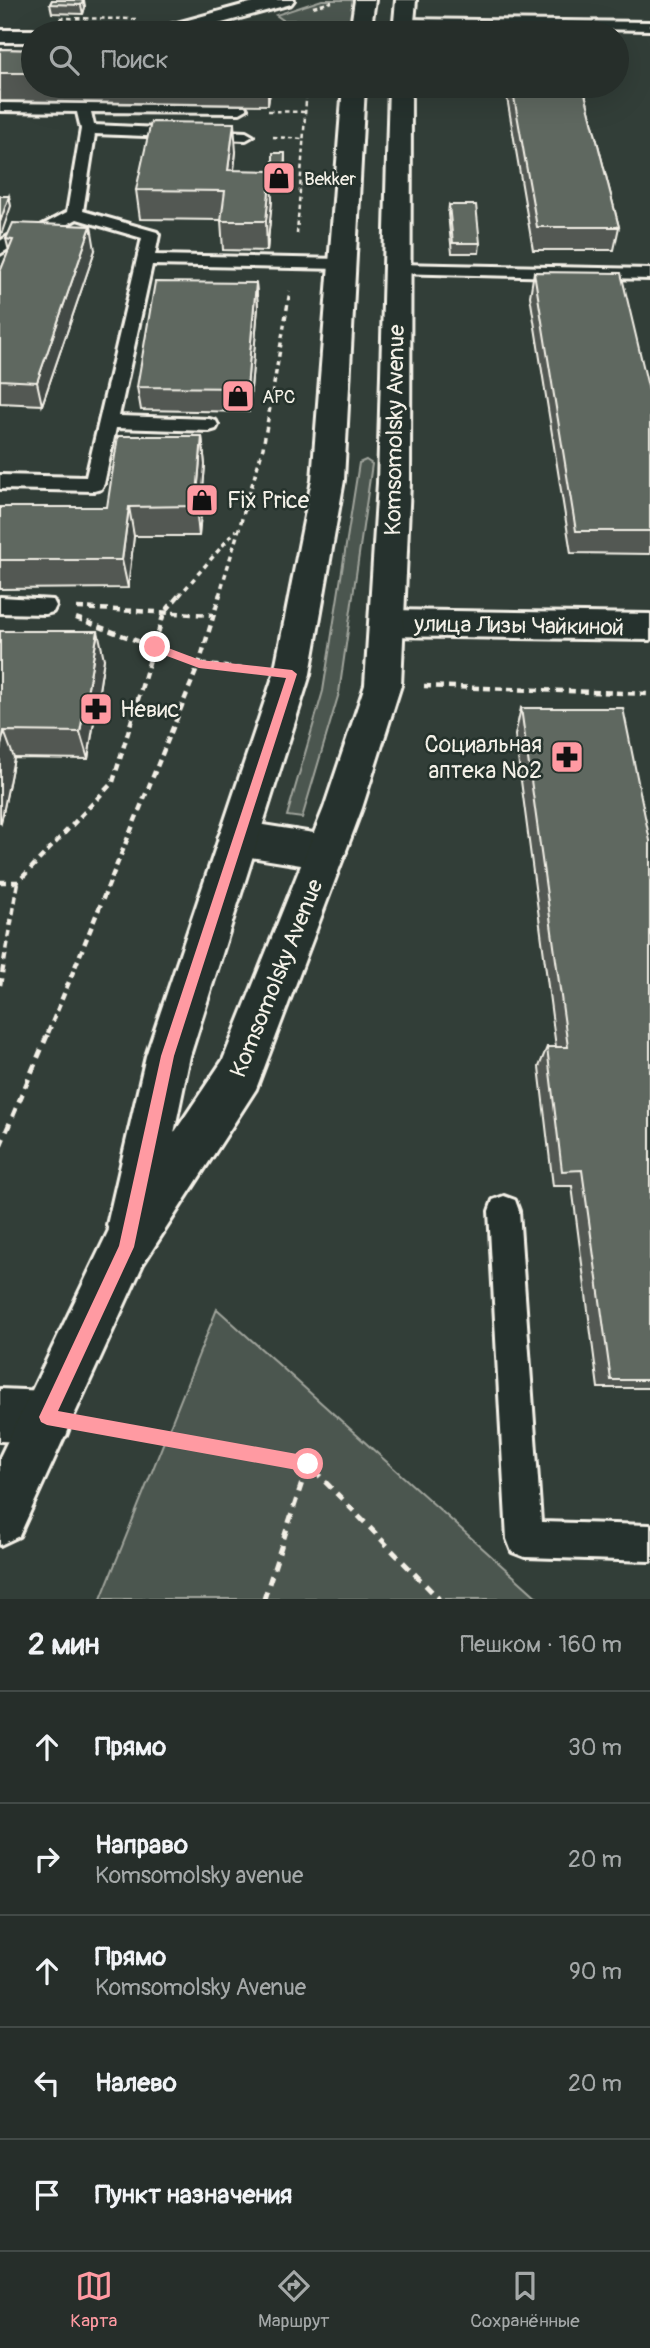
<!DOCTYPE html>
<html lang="ru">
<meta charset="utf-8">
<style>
body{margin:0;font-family:Pangolin,sans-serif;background:#323a36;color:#f1f3f6}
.stop{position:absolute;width:21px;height:21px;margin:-16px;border:5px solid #ff9aa2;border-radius:50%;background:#fff}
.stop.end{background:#ff9aa2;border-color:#fff;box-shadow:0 2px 7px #0008}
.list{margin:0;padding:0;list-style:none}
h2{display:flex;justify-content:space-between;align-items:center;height:91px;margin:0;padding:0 28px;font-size:30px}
h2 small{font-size:23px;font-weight:400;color:#a4a8a8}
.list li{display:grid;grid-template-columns:46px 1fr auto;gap:21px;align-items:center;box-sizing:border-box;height:112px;padding:0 28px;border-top:2px solid #424a47}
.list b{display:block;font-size:26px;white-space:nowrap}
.list p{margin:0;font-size:23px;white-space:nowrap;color:#a4a8a8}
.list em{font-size:23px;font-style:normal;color:#a4a8a8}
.icon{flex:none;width:38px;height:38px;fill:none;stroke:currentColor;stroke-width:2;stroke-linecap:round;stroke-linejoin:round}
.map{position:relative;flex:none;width:650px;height:1599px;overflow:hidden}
.search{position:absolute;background:#262e2a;box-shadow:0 7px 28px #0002;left:21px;right:21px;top:21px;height:77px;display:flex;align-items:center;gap:18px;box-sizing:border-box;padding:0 24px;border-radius:38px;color:#a4a8a8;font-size:26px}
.sheet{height:651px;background:#262e2a}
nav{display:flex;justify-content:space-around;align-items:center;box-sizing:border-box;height:98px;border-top:2px solid #424a47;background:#262e2a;font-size:19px;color:#a4a8a8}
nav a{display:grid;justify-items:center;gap:4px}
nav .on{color:#ff9aa2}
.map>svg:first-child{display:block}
.green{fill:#4c564f;stroke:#a0a49c;stroke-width:2}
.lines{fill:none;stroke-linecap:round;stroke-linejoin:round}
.service-casing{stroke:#f4f1e8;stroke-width:6}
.minor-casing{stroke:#f4f1e8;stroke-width:6}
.secondary-casing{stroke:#f4f1e8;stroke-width:6}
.primary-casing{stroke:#f4f1e8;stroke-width:6}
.path-far3{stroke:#f4f1e8;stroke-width:2.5;stroke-dasharray:4.5 3.5;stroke-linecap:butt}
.path-far2{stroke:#f4f1e8;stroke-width:3.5;stroke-dasharray:5 4.5;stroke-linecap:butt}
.path-far1{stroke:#f4f1e8;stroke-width:4.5;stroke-dasharray:7 5;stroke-linecap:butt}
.path{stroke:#f4f1e8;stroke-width:5;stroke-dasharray:9 7;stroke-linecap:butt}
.service{fill:#26332d;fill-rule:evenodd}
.minor{fill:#26332d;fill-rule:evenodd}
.secondary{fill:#26332d;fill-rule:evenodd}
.primary{fill:#26332d;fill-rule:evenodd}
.wall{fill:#525953;stroke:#f4f1e8;stroke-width:2}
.shaded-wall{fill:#424944;stroke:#f4f1e8;stroke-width:2}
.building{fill:#5f6861;stroke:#f4f1e8;stroke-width:2}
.route{fill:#ff9aa2}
.labels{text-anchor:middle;stroke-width:5;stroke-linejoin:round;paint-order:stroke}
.far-poi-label{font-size:19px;fill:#f4f1e8;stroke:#26332d;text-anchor:start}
.street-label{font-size:23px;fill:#f4f1e8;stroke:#26332d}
.poi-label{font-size:23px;fill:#f4f1e8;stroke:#26332d;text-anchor:start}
</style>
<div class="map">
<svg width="650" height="1599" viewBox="0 0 650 1599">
<rect width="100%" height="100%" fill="#323e38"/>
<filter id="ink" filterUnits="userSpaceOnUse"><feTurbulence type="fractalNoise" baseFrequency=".0143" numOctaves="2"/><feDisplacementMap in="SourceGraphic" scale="14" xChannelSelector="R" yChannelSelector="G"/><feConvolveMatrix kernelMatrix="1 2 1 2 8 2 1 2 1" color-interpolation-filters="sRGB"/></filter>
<g filter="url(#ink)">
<!-- green -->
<g class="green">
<polygon points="322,0 359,0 358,16 348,22 283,20 276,15"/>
<polygon points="366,460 372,464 339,693 302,818 287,816 323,691 359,463"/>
<polygon points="217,1309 539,1599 101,1599"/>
</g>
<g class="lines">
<defs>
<g id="service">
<polygon points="404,19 650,22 650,30 399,26 397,23"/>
<polygon points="0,103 245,106 247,109 240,113 91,112 94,125 246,132 253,136 246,140 95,134 83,211 157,232 159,235 155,255 341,259 349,264 341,269 152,265 119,416 209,419 216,421 218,425 216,429 209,431 116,428 104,484 101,489 94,491 0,489 0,475 86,477 142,238 77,219 47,235 20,242 0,254 0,241 8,236 35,229 67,212 81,129 77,112 0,111"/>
<polygon points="397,264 650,269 650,279 391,273 389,269"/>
<polygon points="0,597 53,600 56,606 53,612 45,614 0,613"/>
<polygon points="504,1196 515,1200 519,1211 541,1522 650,1525 650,1561 525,1557 512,1552 507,1539 489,1211 493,1200"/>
</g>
<g id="minor">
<polygon points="388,610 650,614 650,640 388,636 376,632 371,623 376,614"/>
<polygon points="238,821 326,835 340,840 346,852 340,864 326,869 238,855 224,850 218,838 224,826"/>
<polygon points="0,1389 47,1391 66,1398 73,1417 66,1436 47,1443 0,1441"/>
</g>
<g id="secondary">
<polygon points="261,0 294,0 291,4 185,33 152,33 155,29"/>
<polygon points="0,30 33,30 42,33 33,33 33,42 0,42"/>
</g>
<g id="primary">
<polygon points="355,0 375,0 370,33 350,33"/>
<polygon points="396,0 416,0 413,33 393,33"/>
<polygon points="343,86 365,86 344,480 310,674 190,1056 174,1133 223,1060 324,808 365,685 378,483 389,86 411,86 410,483 401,685 362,808 256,1089 143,1264 19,1536 0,1545 0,1457 109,1230 107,1225 146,1056 274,674 312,480"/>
</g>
</defs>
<!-- service casing -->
<use href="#service" class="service-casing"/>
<!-- minor casing -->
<use href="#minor" class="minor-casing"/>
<!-- secondary casing -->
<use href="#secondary" class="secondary-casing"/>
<!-- primary casing -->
<use href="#primary" class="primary-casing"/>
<!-- path-far3 -->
<g class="path-far3">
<polyline points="313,7 332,2"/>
<polyline points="60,18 136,19"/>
<polyline points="268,111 305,112"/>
<polyline points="273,137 303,139"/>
<polyline points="297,234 307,86"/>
</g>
<!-- path-far2 -->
<g class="path-far2">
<polyline points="179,596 236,530"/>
<polyline points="219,596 263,448 290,291"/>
</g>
<!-- path-far1 -->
<g class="path-far1">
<polyline points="77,608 213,615"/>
<polyline points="76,618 199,664 251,670"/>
<polyline points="424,686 650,694"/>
<polyline points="0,882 18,882 113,782 164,613 180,594"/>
<polyline points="0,985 18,882"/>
<polyline points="48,1033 199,664 220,594"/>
</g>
<!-- path -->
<g class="path">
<polyline points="0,1146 49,1031"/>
<polyline points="96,1426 308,1464 439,1599"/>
<polyline points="264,1599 308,1464"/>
</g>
<!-- service -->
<use href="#service" class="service"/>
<!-- minor -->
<use href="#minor" class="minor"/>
<!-- secondary -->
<use href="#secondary" class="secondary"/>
<!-- primary -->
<use href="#primary" class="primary"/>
</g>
<!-- wall -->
<g class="wall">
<polygon points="52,0 84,0 85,7 83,14 52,13 50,4"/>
<polygon points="0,49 33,50 33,86 271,86 268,105 0,101"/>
<polygon points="505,86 583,86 619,227 614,250 533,250"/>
<polygon points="236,152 234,170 272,200 267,251 223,250 221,220 140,219 136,190"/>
<polygon points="273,153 285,153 285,187 273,186"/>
<polygon points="449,205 480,243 479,253 452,253 448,214"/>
<polygon points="6,239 95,250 42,405 0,403 0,272 9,251"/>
<polygon points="534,272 650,395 650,554 571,553 530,296"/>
<polygon points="256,283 258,307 249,412 141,410 137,387"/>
<polygon points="202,436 205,465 199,536 134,536 128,588 0,589 0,507 107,507"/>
<polygon points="0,631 104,659 88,759 14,758 1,823 0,823"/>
<polygon points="521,708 650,841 650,1388 598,1388 572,1186 553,1186 539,1067 547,1047 556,1047 515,735"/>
</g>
<!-- shaded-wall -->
<g class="shaded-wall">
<polygon points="83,0 85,7 83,14 81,5"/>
<polygon points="268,86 271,86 268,105"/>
<polygon points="234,123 236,152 230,199 228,170"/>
<polygon points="271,171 272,200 267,251 266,221"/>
<polygon points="9,196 11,206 0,238 0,222"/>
<polygon points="91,226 95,250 42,405 37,382"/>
<polygon points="256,283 258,307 249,412 247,388"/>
<polygon points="202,436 205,465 199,536 196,506"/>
<polygon points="129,507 134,536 128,588 122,560"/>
<polygon points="98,631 104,659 88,759 80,732"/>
<polygon points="4,731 14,758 1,823 0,821 0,750"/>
</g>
<!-- building -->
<g class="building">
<polygon points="52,0 83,0 81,5 50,4"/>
<polygon points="0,49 33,50 33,73 0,73"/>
<polygon points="512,86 583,86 619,227 537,227"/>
<polygon points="151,122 234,123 228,170 271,171 266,221 221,221 225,191 136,190"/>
<polygon points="273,153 285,153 284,177 273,177"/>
<polygon points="0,196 9,196 0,222"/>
<polygon points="449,205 476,205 480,243 453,243"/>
<polygon points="13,223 91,226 37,382 0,380 0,272 13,240 6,239"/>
<polygon points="534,272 621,273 650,395 650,531 576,531"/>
<polygon points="155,282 256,283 247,388 137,387"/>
<polygon points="118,436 202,436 196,506 129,507 122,560 0,560 0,507 107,507"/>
<polygon points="0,631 98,631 80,732 4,731 0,750"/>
<polygon points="521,708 623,708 650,841 650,1380 611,1380 582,1170 562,1171 547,1047 568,1047"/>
</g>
</g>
<!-- route -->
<polygon class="route" points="155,643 200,660 292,670 297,674 174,1056 134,1247 58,1411 308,1456 313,1458 316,1464 313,1469 308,1472 47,1425 41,1422 39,1417 119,1246 161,1056 286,678 199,668 151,650 151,644"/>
<!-- icons -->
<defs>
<symbol id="shop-square" viewBox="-11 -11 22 22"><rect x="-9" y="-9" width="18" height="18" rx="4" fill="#ff9aa2" stroke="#26332d"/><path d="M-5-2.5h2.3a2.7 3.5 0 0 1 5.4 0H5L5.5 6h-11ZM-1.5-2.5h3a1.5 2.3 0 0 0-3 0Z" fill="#111"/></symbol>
<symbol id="pharmacy-square" viewBox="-11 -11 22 22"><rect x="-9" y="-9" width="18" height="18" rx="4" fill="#ff9aa2" stroke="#26332d"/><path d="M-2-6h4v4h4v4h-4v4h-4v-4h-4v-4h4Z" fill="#111"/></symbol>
</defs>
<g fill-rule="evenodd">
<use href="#shop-square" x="260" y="159" width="38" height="38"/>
<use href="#shop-square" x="219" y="377" width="38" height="38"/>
<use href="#shop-square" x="183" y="481" width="38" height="38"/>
<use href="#pharmacy-square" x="77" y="690" width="38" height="38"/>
<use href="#pharmacy-square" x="548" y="738" width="38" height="38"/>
</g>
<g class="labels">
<!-- far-poi labels -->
<g class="far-poi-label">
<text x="304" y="185">Bekker</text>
<text x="262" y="403">АРС</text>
</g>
<!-- street labels -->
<g class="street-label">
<text transform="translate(394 430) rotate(-89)" y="8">Komsomolsky Avenue</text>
<text transform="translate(519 625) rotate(1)" y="8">улица Лизы Чайкиной</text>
<text transform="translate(276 978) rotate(-68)" y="8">Komsomolsky Avenue</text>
</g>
<!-- poi labels -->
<g class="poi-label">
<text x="227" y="508">Fix Price</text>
<text x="120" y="717">Невис</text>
<text x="542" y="752" text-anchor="end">Социальная<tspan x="542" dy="26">аптека №2</tspan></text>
</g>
</g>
</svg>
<div class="stop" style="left:308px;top:1464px"></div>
<div class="stop end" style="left:155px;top:647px"></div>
<div class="search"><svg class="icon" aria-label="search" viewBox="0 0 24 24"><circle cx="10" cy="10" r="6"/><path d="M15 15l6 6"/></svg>Поиск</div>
</div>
<section class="sheet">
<h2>2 мин<small>Пешком · 160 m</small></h2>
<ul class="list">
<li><svg class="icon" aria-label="ahead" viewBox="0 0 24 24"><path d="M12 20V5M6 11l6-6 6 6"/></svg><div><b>Прямо</b></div><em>30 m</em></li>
<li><svg class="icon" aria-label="right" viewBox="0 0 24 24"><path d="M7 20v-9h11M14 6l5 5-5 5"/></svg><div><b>Направо</b><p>Komsomolsky avenue</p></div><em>20 m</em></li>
<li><svg class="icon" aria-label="ahead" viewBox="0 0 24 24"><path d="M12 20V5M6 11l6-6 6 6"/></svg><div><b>Прямо</b><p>Komsomolsky Avenue</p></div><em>90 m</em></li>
<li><svg class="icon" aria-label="left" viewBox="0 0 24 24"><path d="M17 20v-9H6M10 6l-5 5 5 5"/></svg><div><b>Налево</b></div><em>20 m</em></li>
<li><svg class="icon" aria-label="arrive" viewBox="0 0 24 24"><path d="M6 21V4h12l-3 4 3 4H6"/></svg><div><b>Пункт назначения</b></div></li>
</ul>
</section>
<nav>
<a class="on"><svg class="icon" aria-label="map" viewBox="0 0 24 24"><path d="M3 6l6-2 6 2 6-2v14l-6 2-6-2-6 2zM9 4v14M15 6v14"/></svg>Карта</a>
<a><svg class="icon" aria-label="directions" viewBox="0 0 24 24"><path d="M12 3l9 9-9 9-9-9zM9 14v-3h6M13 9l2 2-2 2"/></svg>Маршрут</a>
<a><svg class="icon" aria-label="saved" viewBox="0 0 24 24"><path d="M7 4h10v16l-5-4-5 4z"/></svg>Сохранённые</a>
</nav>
